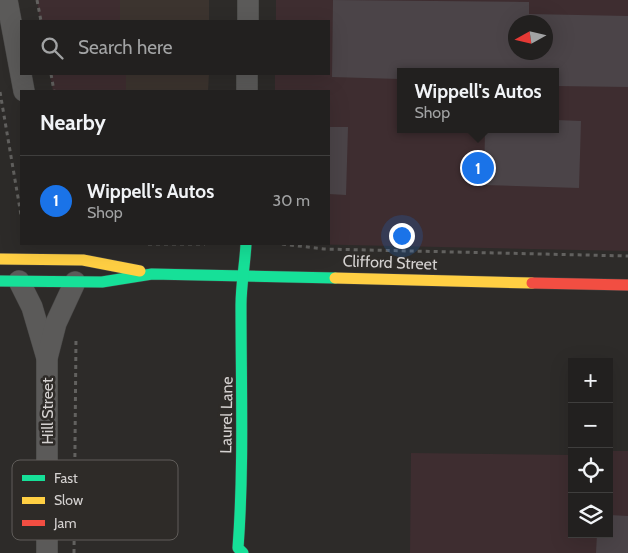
<!DOCTYPE html>
<meta charset="utf-8">
<style>
body{margin:0;font-family:Cabin,sans-serif;background:#2a2828;color:#f1f3f6}
.controls{position:absolute;right:15px;bottom:15px;display:grid;overflow:hidden;border-radius:0px;box-shadow:0 5px 20px #0002}
.controls button{width:45px;height:45px;display:grid;place-items:center;padding:0;border:0;border-bottom:1px solid #3f3e3d;background:#22201f;color:#f1f3f6;font:25px sans-serif}
.compass{position:absolute;left:508px;top:15px;width:45px;height:45px;border-radius:50%;background:#22201f;box-shadow:0 5px 20px #0002;rotate:262deg}
.you{position:absolute;left:401px;top:235px;width:18px;height:18px;margin:-12px;border:4px solid #fff;border-radius:50%;background:#1a73e8;box-shadow:0 0 0 8px #1a73e833}
.badge{display:grid;place-items:center;width:32px;height:32px;border-radius:50%;background:#1a73e8;color:#fff;font-size:16px;font-weight:700}
.pin{position:absolute;translate:-50% -50%;border:2px solid #fff;box-shadow:0 1px 5px #0006}
.popup{position:absolute;left:397px;top:68px;width:162px;height:65px;box-sizing:border-box;display:grid;place-content:center;border-radius:0px;background:#22201f;filter:drop-shadow(0 1px 4px #0005);font-size:16px;white-space:nowrap;color:#a2a3a4}
.popup b{font-size:19px;color:#f1f3f6}
.popup::after{content:'';position:absolute;left:50%;top:100%;margin-left:-10px;border:10px solid transparent;border-top-color:#22201f}
.list{margin:0;padding:0;list-style:none}
h2{display:flex;justify-content:space-between;align-items:center;height:65px;margin:0;padding:0 20px;font-size:21px}
h2 small{font-size:16px;font-weight:400;color:#a2a3a4}
.list li{display:grid;grid-template-columns:32px 1fr auto;gap:15px;align-items:center;box-sizing:border-box;height:90px;padding:0 20px;border-top:1px solid #3f3e3d}
.list b{display:block;font-size:19px;white-space:nowrap}
.list p{margin:0;font-size:16px;white-space:nowrap;color:#a2a3a4}
.list em{font-size:16px;font-style:normal;color:#a2a3a4}
.icon{flex:none;width:28px;height:28px;fill:none;stroke:currentColor;stroke-width:2;stroke-linecap:round;stroke-linejoin:round}
.map{position:relative;flex:none;width:628px;height:553px;overflow:hidden}
.search{position:absolute;background:#22201f;box-shadow:0 5px 20px #0002;left:20px;top:20px;width:310px;height:55px;display:flex;align-items:center;gap:12px;box-sizing:border-box;padding:0 18px;border-radius:0px;color:#a2a3a4;font-size:19px}
.panel{position:absolute;background:#22201f;box-shadow:0 5px 20px #0002;left:20px;top:90px;width:310px;height:155px;border-radius:0px}
.map>svg:first-child{display:block}
.commercial{fill:#3e2d30;fill-rule:evenodd}
.built{fill:#3c342f}
.building{fill:#4b4448;fill-rule:evenodd}
.lines{fill:none;stroke-linecap:round;stroke-linejoin:round}
.street-casing{stroke:#474645;stroke-width:22}
.fast-casing{stroke:#474645;stroke-width:12}
.slow-casing{stroke:#474645;stroke-width:12}
.jam-casing{stroke:#474645;stroke-width:12}
.path{stroke:#62615f;stroke-width:3;stroke-dasharray:4 4;stroke-linecap:butt}
.street{stroke:#5b5a59;stroke-width:21}
.fast{stroke:#16e098;stroke-width:11}
.slow{stroke:#ffcf43;stroke-width:11}
.jam{stroke:#f24e42;stroke-width:11}
.labels{text-anchor:middle;stroke-width:5;stroke-linejoin:round;paint-order:stroke}
.street-label{font-size:16px;fill:#d4d1d0;stroke:#2e2b28}
.key{fill:#2e2b28;stroke:#605d5a;stroke-width:1}
.key-label{font-size:14px;fill:#d4d1d0}
</style>
<div class="map">
<svg width="628" height="553" viewBox="0 0 628 553">
<rect width="100%" height="100%" fill="#2d2b29"/>
<!-- commercial -->
<g class="commercial">
<polygon points="37,0 120,0 120,21 40,21"/>
<path d="M276,0H628V251L301,244H329V91H275V74H329V21H276ZM516,22H546V52H516ZM400,72H556V129H400Z"/>
<polygon points="50,74 126,74 126,91 53,91"/>
<polygon points="609,451 628,451 628,553 410,553 411,453 572,455 572,534 609,534"/>
</g>
<!-- built -->
<g class="built">
<rect x="120" y="0" width="89" height="21"/>
<polygon points="126,74 209,74 208,91 126,91"/>
</g>
<!-- building -->
<g class="building">
<path d="M333,0L529,2V14L628,16V87L556,86V72H400V79L332,77ZM516,22H546V52H516Z"/>
<polygon points="556,120 581,121 579,188 484,185 485,129 556,129"/>
<polygon points="329,127 348,127 346,195 329,194"/>
<polygon points="609,515 628,516 628,553 596,553 597,534 609,534"/>
</g>
<g class="lines">
<defs>
<g id="street">
<polyline points="7,0 24,91"/>
<polyline points="248,21 248,0"/>
<polyline points="247,91 247,74"/>
<polyline points="19,281 32,307 47,358"/>
<polyline points="47,553 47,358 56,323 75,282"/>
</g>
<g id="fast">
<polyline points="0,281 102,282 152,274 335,278"/>
<path d="M243,553L238,548C244,467 241,386 241,305C241,285 245,264 246,244"/>
</g>
<g id="slow">
<polyline points="0,259 83,260 140,271"/>
<polyline points="335,278 532,283"/>
</g>
<polyline id="jam" points="532,283 628,285"/>
</defs>
<!-- street casing -->
<use href="#street" class="street-casing"/>
<!-- fast casing -->
<use href="#fast" class="fast-casing"/>
<!-- slow casing -->
<use href="#slow" class="slow-casing"/>
<!-- jam casing -->
<use href="#jam" class="jam-casing"/>
<!-- path -->
<g class="path">
<polyline points="37,0 41,21"/>
<polyline points="51,74 54,91"/>
<polyline points="0,92 21,215"/>
<polyline points="148,244 205,244"/>
<polyline points="282,244 324,249 628,256"/>
<polyline points="74,553 76,338"/>
</g>
<!-- street -->
<use href="#street" class="street"/>
<!-- fast -->
<use href="#fast" class="fast"/>
<!-- slow -->
<use href="#slow" class="slow"/>
<!-- jam -->
<use href="#jam" class="jam"/>
</g>
<g class="labels">
<!-- street labels -->
<g class="street-label">
<text transform="translate(390 262) rotate(2)" y="6">Clifford Street</text>
<text transform="translate(47 411) rotate(-90)" y="6">Hill Street</text>
<text transform="translate(226 415) rotate(-89)" y="6">Laurel Lane</text>
</g>
</g>
<!-- legend -->
<rect x="12" y="460" width="166" height="80" rx="8" class="key"/>
<rect x="22" y="475" width="23" height="6" fill="#16e098"/>
<rect x="22" y="497" width="23" height="7" fill="#ffcf43"/>
<rect x="22" y="520" width="23" height="6" fill="#f24e42"/>
<g class="key-label">
<text x="54" y="483">Fast</text>
<text x="54" y="505">Slow</text>
<text x="54" y="528">Jam</text>
</g>
</svg>
<div class="controls">
<button>+</button>
<button>−</button>
<button><svg class="icon" aria-label="locate" viewBox="0 0 24 24"><circle cx="12" cy="12" r="6"/><path d="M12 2v4M12 18v4M2 12h4M18 12h4"/></svg></button>
<button><svg class="icon" aria-label="layers" viewBox="0 0 24 24"><path d="M12 4l9 5-9 5-9-5zM3 14l9 5 9-5"/></svg></button>
</div>
<svg class="compass" viewBox="-18 -18 36 36"><path d="M0-13l5 13h-10z" fill="#e53935"/><path d="M0 13l5-13h-10z" fill="#a2a3a4"/></svg>
<div class="you"></div>
<div class="pin badge" style="left:478px;top:168px">1</div>
<div class="popup"><b>Wippell's Autos</b>Shop</div>
<div class="search"><svg class="icon" aria-label="search" viewBox="0 0 24 24"><circle cx="10" cy="10" r="6"/><path d="M15 15l6 6"/></svg>Search here</div>
<section class="panel">
<h2>Nearby<small></small></h2>
<ul class="list">
<li><span class="badge">1</span><div><b>Wippell's Autos</b><p>Shop</p></div><em>30 m</em></li>
</ul>
</section>
</div>
